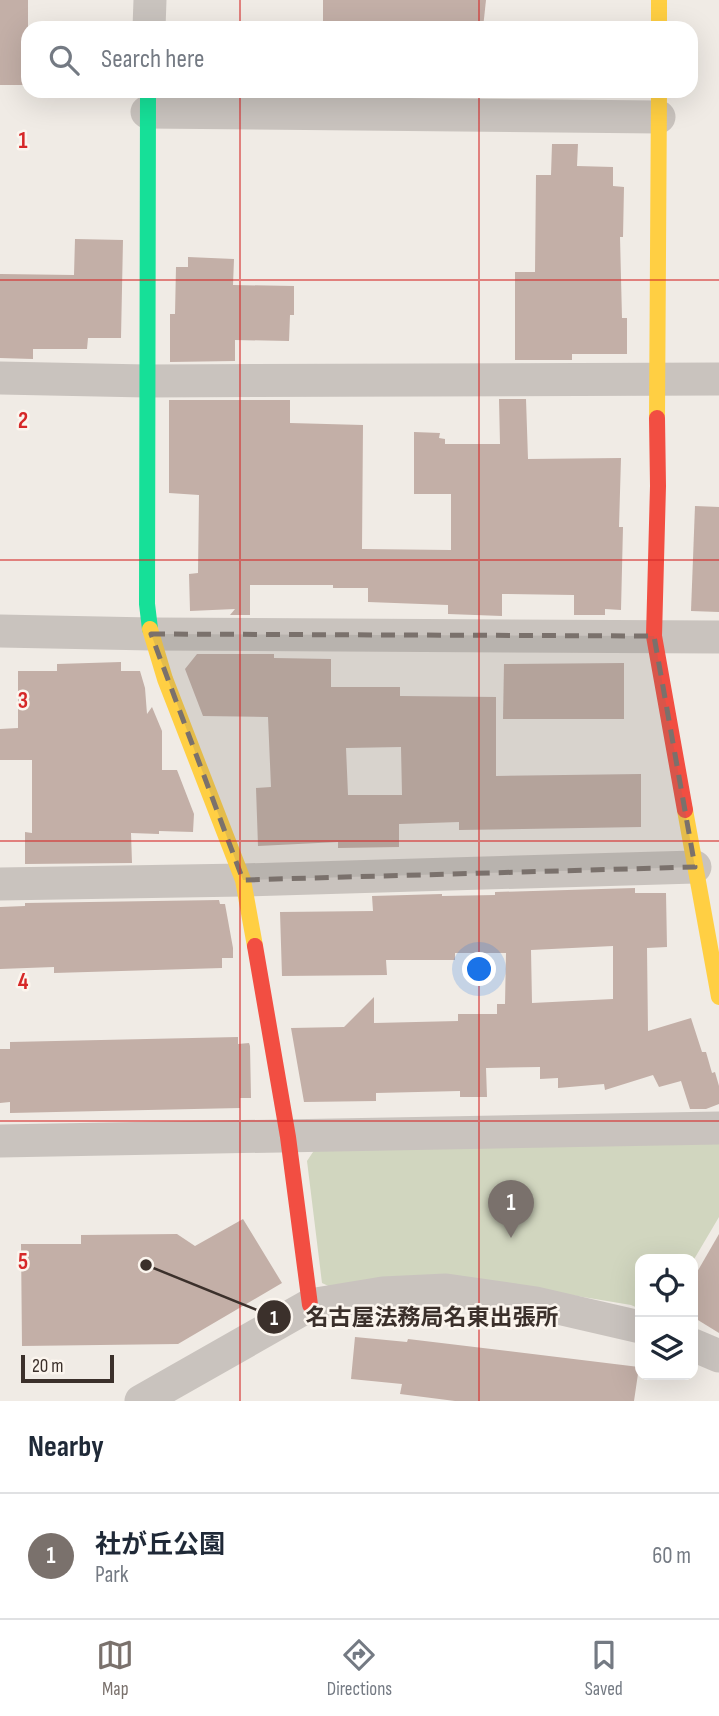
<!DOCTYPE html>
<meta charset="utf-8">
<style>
body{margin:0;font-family:"Sofia Sans Condensed","Noto Sans JP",sans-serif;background:#f6f6f7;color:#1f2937}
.controls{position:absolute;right:21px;bottom:21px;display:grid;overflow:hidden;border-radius:14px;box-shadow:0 7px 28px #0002}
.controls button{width:63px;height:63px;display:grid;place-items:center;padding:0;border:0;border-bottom:2px solid #e0e1e3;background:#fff;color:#1f2937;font:35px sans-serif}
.scale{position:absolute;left:21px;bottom:18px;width:93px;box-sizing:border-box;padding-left:7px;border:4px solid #3b302b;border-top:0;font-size:19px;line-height:24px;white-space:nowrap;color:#3b302b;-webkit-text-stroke:5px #fbf5ee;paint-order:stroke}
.you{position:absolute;left:480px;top:970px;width:24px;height:24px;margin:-18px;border:5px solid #fff;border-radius:50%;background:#1a73e8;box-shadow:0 0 0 10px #1a73e833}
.badge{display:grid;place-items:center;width:46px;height:46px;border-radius:50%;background:#7a716c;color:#fff;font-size:23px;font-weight:700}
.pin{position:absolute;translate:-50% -58px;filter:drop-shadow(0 2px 4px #0008)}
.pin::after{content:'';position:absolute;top:37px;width:24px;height:21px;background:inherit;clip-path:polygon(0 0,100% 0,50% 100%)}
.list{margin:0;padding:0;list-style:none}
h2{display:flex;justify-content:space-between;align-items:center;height:91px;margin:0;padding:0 28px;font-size:30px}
h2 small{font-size:23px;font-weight:400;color:#747a83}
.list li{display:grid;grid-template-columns:46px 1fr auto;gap:21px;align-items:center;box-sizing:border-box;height:126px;padding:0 28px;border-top:2px solid #e0e1e3}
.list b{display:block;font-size:26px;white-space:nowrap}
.list p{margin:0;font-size:23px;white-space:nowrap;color:#747a83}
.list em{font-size:23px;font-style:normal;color:#747a83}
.icon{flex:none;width:38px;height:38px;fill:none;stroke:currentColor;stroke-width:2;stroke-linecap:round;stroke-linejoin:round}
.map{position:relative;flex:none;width:719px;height:1401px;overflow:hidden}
.search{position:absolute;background:#fff;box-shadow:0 7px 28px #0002;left:21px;right:21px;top:21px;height:77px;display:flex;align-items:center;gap:18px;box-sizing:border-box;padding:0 24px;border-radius:21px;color:#747a83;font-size:26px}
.sheet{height:217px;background:#fff}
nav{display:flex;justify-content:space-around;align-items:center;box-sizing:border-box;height:98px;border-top:2px solid #e0e1e3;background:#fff;font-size:19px;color:#747a83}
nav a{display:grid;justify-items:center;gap:4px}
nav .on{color:#7a716c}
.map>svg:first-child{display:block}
.green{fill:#d1d6bf}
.building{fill:#c3afa7;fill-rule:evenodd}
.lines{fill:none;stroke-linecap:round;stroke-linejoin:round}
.street{stroke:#c9c3be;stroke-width:33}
.fast{stroke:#16e098;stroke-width:16}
.slow{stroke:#ffcf43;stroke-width:16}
.jam{stroke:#f24e42;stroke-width:16}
.marked{fill:#7a716c;fill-opacity:0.2;stroke:#7a716c;stroke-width:5;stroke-dasharray:14 9;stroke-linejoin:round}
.grid{fill:none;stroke:#d62828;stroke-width:2;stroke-opacity:0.55}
.grid-label{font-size:23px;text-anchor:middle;font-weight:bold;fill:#d62828;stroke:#fbf5ee;stroke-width:5;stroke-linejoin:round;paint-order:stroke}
.leader{fill:none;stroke:#3b302b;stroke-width:2.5}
.callout-dot{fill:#3b302b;stroke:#fbf5ee;stroke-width:2.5}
.mark-label{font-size:21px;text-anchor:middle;font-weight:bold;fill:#fff}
.callout-label{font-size:23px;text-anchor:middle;font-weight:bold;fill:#3b302b;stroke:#fbf5ee;stroke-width:5;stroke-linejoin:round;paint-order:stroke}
</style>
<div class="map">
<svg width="719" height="1401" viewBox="0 0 719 1401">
<rect width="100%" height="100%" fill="#f0ebe5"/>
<!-- green -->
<polygon class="green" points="719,1135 719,1217 693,1261 693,1259 640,1259 640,1309 631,1305 559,1293 337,1290 322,1283 307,1161 317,1146"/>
<!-- building -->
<g class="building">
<rect x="0" y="0" width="28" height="85"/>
<polygon points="323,0 486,0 483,28 323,28"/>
<polygon points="552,144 578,144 577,166 613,167 613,186 624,187 623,237 620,237 622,318 627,318 627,354 572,354 572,360 515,360 515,272 535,272 536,175 551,175"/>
<polygon points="75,239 123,240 121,338 88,338 87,349 33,349 33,359 0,358 0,274 74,275"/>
<polygon points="188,257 234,259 233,285 294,286 294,315 290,315 289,341 235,340 235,361 170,362 170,314 175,314 176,267 188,267"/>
<polygon points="499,399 526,399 528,459 621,458 619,527 623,527 621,610 605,609 605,615 574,615 574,595 502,594 502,616 448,614 448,605 368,602 368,588 333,588 333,585 250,585 250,615 230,615 235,609 190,611 189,574 198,573 199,495 169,493 169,400 290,400 290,423 363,425 362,549 451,550 451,494 414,494 414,432 440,433 439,438 445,439 445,444 500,444"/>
<polygon points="695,506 719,507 719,612 691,611"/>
<path d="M197,654H274V658L331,659V687H400V696L496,697V776L641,774V827L459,830V822L399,824V847L338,848V842L258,846L256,788L271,787L268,717L203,716L185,669ZM401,747L402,795H348L346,748Z"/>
<polygon points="121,662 121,671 140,671 145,688 147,714 152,707 162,731 162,770 177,770 194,814 193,832 159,831 159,834 131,833 132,863 25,864 25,832 32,833 32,760 0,760 0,729 18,728 18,671 57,671 57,664"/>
<polygon points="624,663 624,719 503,719 504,664"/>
<path d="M635,888V893H666L667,947L647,948L648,1031L691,1018L702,1052H706L712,1073L715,1072L719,1086V1104L706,1109H690L681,1081L659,1087L653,1075L605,1090L604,1084L558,1088V1078L540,1079V1067L486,1068L487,1097H460V1091L376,1093V1101L304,1102L291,1028L344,1027L374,997V1023L458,1021V1014H497V1004H505L506,953H455V960H386L387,975L282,976L280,912L373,911L372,896L442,894V896L495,895V892ZM613,946V999L532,1003L531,950Z"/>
<polygon points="219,900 220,904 225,904 233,948 233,958 222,958 222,968 54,973 54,967 0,969 0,907 25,906 25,903"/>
<polygon points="238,1037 238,1044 249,1043 250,1046 251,1098 240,1098 240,1108 10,1113 10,1102 0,1103 0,1049 10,1049 10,1042"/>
<polygon points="243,1219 282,1283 178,1344 22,1346 21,1244 81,1244 81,1235 177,1234 195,1246"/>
<polygon points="719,1234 719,1333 693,1317 693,1279"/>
<polygon points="355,1337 407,1342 408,1339 639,1367 634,1401 455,1401 400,1394 402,1384 351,1379"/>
</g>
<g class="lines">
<!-- street -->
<g class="street">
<polyline points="149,28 150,0"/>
<polyline points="147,112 659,117"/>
<polyline points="0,378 146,381 719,379"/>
<polyline points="0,631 151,634 719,637"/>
<polyline points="0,884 243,880 695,867"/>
<polyline points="0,1141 719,1128"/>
<polyline points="693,1345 719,1356"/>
<polyline points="141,1401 310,1305 383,1293 446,1290 536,1303 640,1327"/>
</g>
<!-- fast -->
<polyline class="fast" points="148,91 147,604 150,629"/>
<!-- slow -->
<g class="slow">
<polyline points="659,0 659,28"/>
<polyline points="657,418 659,91"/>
<polyline points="150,629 165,679 243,880 255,946"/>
<polyline points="685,810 719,997"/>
</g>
<!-- jam -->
<g class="jam">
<polyline points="657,418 658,486 654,636 685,810"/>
<polyline points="255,946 288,1137 310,1305"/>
</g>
</g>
<!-- marked area -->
<path class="marked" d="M151,634L654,636L695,867L243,880Z"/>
<!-- grid -->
<path class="grid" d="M240,0V28M479,0V28M240,91V1401M479,91V1401M0,280H719M0,560H719M0,841H719M0,1121H719"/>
<g class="grid-label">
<text x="23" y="148">1</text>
<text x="23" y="428">2</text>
<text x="23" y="708">3</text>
<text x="23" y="989">4</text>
<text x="23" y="1269">5</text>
</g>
<!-- callouts -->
<path class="leader" d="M146 1265L274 1317"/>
<g class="callout-dot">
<circle cx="146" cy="1265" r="7"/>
<circle cx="274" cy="1317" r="18"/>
</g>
<g class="mark-label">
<text x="274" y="1325">1</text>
</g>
<g class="callout-label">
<text x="432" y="1325">名古屋法務局名東出張所</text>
</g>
</svg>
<div class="controls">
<button><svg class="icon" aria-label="locate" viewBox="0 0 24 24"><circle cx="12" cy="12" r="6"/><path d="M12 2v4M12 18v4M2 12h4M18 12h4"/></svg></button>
<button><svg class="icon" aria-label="layers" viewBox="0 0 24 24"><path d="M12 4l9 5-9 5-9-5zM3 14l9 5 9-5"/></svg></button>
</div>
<div class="scale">20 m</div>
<div class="you"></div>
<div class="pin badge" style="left:511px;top:1238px">1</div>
<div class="search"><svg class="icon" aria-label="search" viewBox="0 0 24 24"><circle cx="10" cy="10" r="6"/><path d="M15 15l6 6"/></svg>Search here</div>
</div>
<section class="sheet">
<h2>Nearby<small></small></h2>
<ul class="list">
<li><span class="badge">1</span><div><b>社が丘公園</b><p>Park</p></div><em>60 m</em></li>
</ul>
</section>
<nav>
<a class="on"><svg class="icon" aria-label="map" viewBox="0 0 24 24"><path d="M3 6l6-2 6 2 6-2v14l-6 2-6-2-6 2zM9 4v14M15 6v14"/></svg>Map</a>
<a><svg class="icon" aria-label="directions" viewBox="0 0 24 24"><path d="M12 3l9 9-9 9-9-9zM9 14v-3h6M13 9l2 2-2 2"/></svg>Directions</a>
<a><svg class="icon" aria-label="saved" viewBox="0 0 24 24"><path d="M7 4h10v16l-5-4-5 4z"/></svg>Saved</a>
</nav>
